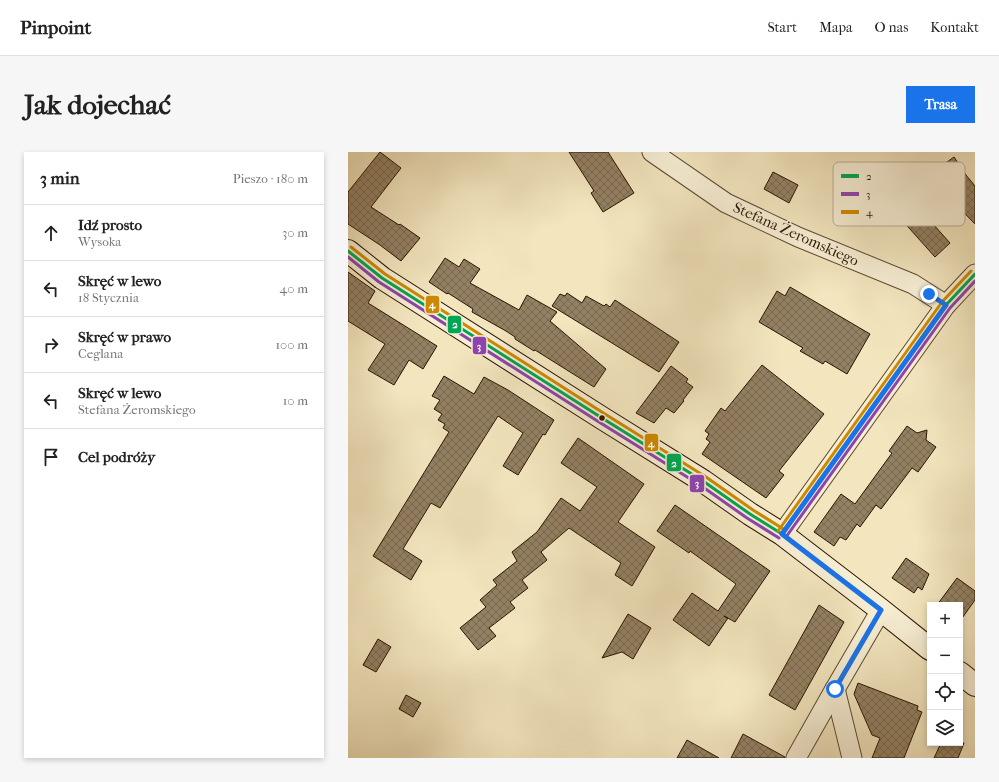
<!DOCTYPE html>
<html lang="pl">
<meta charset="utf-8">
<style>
body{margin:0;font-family:"IM FELL French Canon",serif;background:#f6f6f6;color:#222}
.controls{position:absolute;right:12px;bottom:12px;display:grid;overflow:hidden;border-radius:0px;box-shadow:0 2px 6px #0003}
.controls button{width:36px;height:36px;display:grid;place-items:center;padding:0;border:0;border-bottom:1px solid #e0e0e0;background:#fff;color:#222;font:20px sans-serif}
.stop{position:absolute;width:12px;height:12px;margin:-9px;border:3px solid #1a73e8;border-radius:50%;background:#fff}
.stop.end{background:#1a73e8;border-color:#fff;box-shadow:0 1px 4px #0008}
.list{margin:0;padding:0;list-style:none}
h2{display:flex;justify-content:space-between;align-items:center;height:52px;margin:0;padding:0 16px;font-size:17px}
h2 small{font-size:13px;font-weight:400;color:#767676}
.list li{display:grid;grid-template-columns:26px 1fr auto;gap:12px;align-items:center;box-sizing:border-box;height:56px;padding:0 16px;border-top:1px solid #e0e0e0}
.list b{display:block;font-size:15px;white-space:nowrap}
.list p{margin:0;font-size:13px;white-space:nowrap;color:#767676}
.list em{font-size:13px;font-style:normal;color:#767676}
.icon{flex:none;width:22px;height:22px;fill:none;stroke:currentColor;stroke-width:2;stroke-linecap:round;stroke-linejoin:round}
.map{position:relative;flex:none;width:627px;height:606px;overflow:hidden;border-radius:0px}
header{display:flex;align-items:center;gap:24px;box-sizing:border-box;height:56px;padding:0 20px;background:#fff;border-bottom:1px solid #e0e0e0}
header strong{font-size:19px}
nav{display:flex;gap:22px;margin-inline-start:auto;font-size:14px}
.intro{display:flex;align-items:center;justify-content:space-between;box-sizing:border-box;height:96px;padding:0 24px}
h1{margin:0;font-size:28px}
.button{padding:10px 18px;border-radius:0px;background:#1a73e8;color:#fff;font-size:14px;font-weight:700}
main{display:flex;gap:24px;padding:0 24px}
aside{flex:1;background:#fff;border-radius:0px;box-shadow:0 2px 6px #0003}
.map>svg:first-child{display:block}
.building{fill:url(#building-cross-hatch);stroke:#2a1400}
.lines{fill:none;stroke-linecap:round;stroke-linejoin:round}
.street-casing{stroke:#5c4830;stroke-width:21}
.secondary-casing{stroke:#2a1400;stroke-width:24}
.street{stroke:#f7efd5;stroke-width:19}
.secondary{stroke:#f7efd5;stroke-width:22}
.bus-1-casing{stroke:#f7efd5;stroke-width:6}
.bus-2-casing{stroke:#f7efd5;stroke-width:6}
.bus-3-casing{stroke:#f7efd5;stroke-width:6}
.bus-1{stroke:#00a651;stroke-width:3}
.bus-2{stroke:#8e44ad;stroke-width:3}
.bus-3{stroke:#ce8900;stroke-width:3}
.route{stroke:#1a73e8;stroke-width:5}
.bus-dot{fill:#2a1400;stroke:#f7efd5;stroke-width:1.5}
.labels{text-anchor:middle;stroke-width:3.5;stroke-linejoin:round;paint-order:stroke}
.street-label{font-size:15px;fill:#2a1400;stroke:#f7efd5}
.key{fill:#f7efd5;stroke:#baad95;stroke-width:1}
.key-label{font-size:11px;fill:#2a1400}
.line-badge{stroke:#f7efd5;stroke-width:1.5}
.badge-label{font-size:11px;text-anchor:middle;font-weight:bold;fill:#fff}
</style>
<header>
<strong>Pinpoint</strong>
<nav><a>Start</a><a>Mapa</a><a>O nas</a><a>Kontakt</a></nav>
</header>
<div class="intro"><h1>Jak dojechać</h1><a class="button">Trasa</a></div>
<main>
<aside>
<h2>3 min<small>Pieszo · 180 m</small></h2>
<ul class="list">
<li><svg class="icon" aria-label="ahead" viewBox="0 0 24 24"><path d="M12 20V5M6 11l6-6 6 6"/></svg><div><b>Idź prosto</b><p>Wysoka</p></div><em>30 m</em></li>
<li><svg class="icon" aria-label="left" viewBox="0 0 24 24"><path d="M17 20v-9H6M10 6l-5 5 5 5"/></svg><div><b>Skręć w lewo</b><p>18 Stycznia</p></div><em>40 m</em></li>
<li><svg class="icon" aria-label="right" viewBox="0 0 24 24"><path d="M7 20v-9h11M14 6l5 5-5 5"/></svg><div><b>Skręć w prawo</b><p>Ceglana</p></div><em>100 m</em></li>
<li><svg class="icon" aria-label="left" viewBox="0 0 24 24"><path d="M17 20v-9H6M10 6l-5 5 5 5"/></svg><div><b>Skręć w lewo</b><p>Stefana Żeromskiego</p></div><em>10 m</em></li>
<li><svg class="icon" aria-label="arrive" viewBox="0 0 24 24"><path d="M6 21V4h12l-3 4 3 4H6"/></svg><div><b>Cel podróży</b></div></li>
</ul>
</aside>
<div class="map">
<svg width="627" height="606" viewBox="0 0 627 606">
<defs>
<pattern id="building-cross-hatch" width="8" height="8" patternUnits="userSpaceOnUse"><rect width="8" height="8" fill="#938163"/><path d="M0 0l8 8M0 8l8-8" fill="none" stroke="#78684f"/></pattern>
</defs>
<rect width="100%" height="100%" fill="#f3e6bf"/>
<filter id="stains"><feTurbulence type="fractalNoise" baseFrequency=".005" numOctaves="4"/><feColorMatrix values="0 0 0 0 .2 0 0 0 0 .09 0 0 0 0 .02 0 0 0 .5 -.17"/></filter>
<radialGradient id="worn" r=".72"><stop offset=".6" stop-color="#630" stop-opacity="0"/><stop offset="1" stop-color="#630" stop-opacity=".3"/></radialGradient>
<!-- building -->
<g class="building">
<polygon points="32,0 53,16 23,55 51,73 52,72 72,86 53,109 32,93 0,72 0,40"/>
<polygon points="221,0 260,0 286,41 255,60 243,41 246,39"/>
<polygon points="606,5 618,23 627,34 627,72 592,36 587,40 577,26"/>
<polygon points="425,20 450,33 441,51 416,37"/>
<polygon points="560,44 602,91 587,105 544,57"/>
<polygon points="97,106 111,115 116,107 132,117 122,131 171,158 179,143 209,160 202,169 258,217 246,235 187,198 186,199 167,187 167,185 158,179 124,160 125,157 100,141 99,142 81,130"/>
<polygon points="0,120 27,139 20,151 89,194 75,217 61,208 46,233 20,218 37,192 0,169"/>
<polygon points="442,135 522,182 499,222 477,209 475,212 452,199 455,196 411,170 429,139 437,144"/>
<polygon points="219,141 234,151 238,144 256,154 258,152 262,155 267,148 331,190 311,220 204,154 212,142 217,144"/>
<polygon points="414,213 476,262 431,319 436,323 418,346 354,302 362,290 358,287 361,282 357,279 373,256 377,259"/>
<polygon points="323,214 340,227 338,230 345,235 335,248 336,249 326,261 318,256 306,271 288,261"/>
<polygon points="96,224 126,242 136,225 160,238 206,268 197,283 195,282 170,323 155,314 175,281 150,264 92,356 83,351 55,397 74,409 63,428 25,404 101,280 95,276 97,272 90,268 94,262 86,257 92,248 84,244"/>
<polygon points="559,274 569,281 579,278 578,288 588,295 570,320 564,316 533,357 528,353 512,375 509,372 498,388 492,385 486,394 466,380 493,342 507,352 544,301 541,299"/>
<polygon points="230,286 296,332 270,370 307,395 284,434 267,423 273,411 221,376 193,400 199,408 174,428 180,436 162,450 167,456 141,476 148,484 130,498 112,476 138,455 132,448 149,433 145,428 169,409 164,400 189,380 213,346 232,359 249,335 213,311"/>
<polygon points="327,353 422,419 387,470 376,464 380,466 361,494 325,468 344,441 370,459 388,432 342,399 341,401 309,379"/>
<polygon points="558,406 581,422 574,438 570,435 566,441 544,426"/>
<polygon points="609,426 627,439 627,448 612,469 612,453 589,453"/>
<polygon points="471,453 496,470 447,558 421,543"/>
<polygon points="280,462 303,476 285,507 274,500 254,506"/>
<polygon points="30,487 43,495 28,520 15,513"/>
<polygon points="510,531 570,554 569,558 574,560 556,606 524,606 532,586 524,583 506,542"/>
<polygon points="58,543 73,551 65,565 51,557"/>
<polygon points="395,582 437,605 437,606 383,606"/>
<polygon points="339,588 371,606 329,606"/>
<polygon points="593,591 616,591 610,606 586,606"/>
</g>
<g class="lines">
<defs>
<g id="street">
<polyline points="304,0 378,51 450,85 565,132 598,153"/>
<polyline points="434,382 598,153 627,122"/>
<polyline points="487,537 504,606"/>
<polyline points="448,606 487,537 533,458"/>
</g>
<g id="secondary">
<polyline points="0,99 34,126 254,266 355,329 402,362 434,382 533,458 582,497"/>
<polyline points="612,521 627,533"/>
</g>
</defs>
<!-- street casing -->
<use href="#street" class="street-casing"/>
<!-- secondary casing -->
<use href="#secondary" class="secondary-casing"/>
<!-- street -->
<use href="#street" class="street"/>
<!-- secondary -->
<use href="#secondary" class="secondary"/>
<defs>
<g id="bus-1">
<polyline points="0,99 34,126 254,266 355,329 402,362 434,382"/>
<polyline points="434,382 598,153 627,122"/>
</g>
<g id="bus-2">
<polyline points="0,105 31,130 251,270 352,333 399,366 431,386"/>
<polyline points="438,385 602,156 627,129"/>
</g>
<g id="bus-3">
<polyline points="3,95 37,122 257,262 358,325 405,358 437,378"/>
<polyline points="430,379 594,150 623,119"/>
</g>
</defs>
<!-- bus-1 casing -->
<use href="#bus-1" class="bus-1-casing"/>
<!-- bus-2 casing -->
<use href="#bus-2" class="bus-2-casing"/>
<!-- bus-3 casing -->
<use href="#bus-3" class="bus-3-casing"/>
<!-- bus-1 -->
<use href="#bus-1" class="bus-1"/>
<!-- bus-2 -->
<use href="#bus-2" class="bus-2"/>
<!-- bus-3 -->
<use href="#bus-3" class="bus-3"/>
</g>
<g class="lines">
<!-- route -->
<polyline class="route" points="487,537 533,458 434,382 598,153 581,142"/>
</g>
<!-- markers -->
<circle class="bus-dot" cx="254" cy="266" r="3.5"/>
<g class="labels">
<!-- street labels -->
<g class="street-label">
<text transform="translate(448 82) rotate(24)" y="5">Stefana Żeromskiego</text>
</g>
</g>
<!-- legend -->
<rect x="485" y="10" width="132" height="64" rx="6" class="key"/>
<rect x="493" y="22" width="18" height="4" fill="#00a651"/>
<rect x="493" y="40" width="18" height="4" fill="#8e44ad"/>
<rect x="493" y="58" width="18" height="4" fill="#ce8900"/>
<g class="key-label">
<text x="518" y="28">2</text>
<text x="518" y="46">3</text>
<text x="518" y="64">4</text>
</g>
<g class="line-badge">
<rect x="77" y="143" width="15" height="19" rx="4" fill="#ce8900"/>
<rect x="99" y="163" width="15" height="19" rx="4" fill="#00a651"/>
<rect x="124" y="184" width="15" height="19" rx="4" fill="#8e44ad"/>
<rect x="296" y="281" width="15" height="19" rx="4" fill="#ce8900"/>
<rect x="318" y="301" width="16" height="19" rx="4" fill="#00a651"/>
<rect x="341" y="322" width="16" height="19" rx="4" fill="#8e44ad"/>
</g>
<g class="badge-label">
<text x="84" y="156">4</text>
<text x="107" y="176">2</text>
<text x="131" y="198">3</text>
<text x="303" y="295">4</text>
<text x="326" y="315">2</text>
<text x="349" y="335">3</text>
</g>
<rect width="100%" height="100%" filter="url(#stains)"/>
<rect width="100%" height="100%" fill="url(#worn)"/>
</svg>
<div class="controls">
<button>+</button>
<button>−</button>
<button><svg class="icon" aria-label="locate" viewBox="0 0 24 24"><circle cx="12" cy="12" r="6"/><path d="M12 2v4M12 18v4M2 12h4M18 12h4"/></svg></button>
<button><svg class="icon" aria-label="layers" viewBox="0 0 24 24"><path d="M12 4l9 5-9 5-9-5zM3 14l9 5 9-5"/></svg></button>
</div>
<div class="stop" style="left:487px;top:537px"></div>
<div class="stop end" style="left:581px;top:142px"></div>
</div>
</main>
